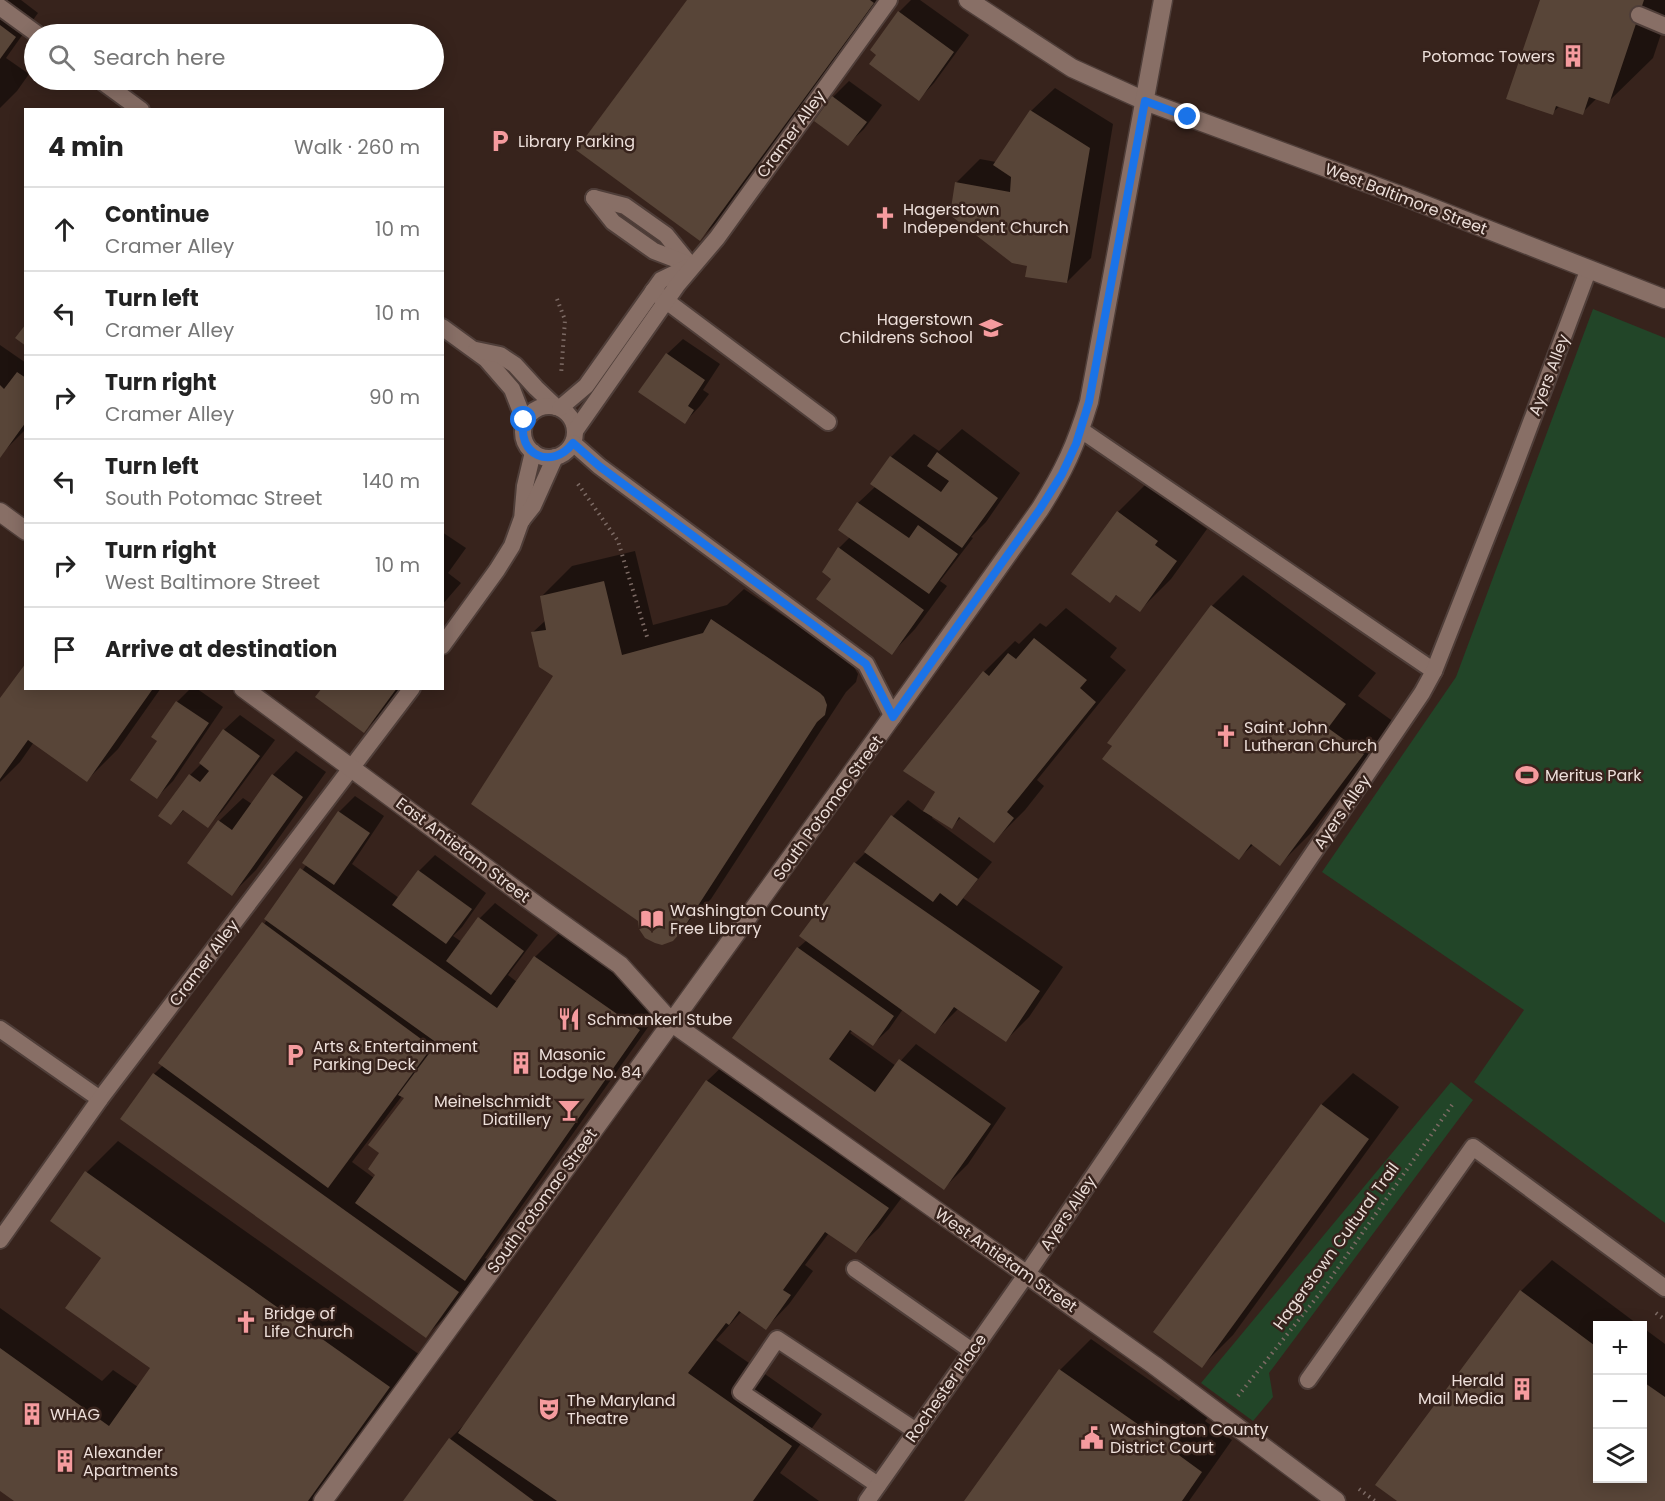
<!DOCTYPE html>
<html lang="en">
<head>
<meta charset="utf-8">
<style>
	body { margin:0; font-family:Poppins,sans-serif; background:#f2f2f2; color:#222 }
	.controls { position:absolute; right:18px; bottom:18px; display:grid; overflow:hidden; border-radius:0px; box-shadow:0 3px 15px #0003 }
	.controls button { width:54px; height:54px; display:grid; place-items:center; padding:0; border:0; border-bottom:2px solid #e0e0e0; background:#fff; color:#222; font:30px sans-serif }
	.stop { position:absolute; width:18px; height:18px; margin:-14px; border:4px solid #1a73e8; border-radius:50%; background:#fff }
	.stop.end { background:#1a73e8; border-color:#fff; box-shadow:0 2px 6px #0008 }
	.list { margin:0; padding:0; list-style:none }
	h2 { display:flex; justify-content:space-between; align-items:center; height:78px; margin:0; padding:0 24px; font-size:26px }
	h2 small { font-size:20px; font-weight:400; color:#767676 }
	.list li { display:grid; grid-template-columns:39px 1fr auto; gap:18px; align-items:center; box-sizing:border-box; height:84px; padding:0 24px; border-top:2px solid #e0e0e0 }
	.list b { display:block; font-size:22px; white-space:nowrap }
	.list p { margin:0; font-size:20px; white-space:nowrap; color:#767676 }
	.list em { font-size:20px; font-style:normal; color:#767676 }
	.icon { flex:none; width:33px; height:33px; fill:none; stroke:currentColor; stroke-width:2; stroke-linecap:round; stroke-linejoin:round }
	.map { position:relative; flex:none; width:1665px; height:1501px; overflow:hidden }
	.search { position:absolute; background:#fff; box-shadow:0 3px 15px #0003; left:24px; top:24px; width:420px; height:66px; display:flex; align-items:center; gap:15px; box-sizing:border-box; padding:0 21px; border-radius:33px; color:#767676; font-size:22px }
	.panel { position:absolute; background:#fff; box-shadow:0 3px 15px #0003; left:24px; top:108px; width:420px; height:582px; border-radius:0px }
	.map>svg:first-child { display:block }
	.green { fill:#224528 }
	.shadow { fill:#0007; fill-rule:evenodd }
	.building { fill:#584538 }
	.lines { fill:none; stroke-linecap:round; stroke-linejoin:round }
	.service-casing { stroke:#4f3e39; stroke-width:20 }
	.minor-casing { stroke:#4f3e39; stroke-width:21 }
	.secondary-casing { stroke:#4f3e39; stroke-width:21 }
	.path { stroke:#7d6b65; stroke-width:4; stroke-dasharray:1.5 4.5; stroke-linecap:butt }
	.service { stroke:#886f66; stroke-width:16 }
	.minor { stroke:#886f66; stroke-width:18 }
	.secondary { stroke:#886f66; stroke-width:18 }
	.route { stroke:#1a73e8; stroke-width:8 }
	.labels { text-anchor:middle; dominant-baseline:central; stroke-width:5; stroke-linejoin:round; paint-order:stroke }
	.poi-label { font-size:16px; fill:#ecded9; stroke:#37231c; text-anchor:start }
	.street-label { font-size:16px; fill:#ecded9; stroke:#37231c }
</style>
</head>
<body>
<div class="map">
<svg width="1665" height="1501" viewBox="0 0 1665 1501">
	<rect width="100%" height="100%" fill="#37231c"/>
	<!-- green -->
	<g class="green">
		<polygon points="1593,309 1665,338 1665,1223 1474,1082 1524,1010 1322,872 1456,677"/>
		<polygon points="1451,1082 1473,1100 1269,1373 1273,1397 1253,1421 1201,1383"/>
	</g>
	<!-- shadow -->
	<g class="shadow">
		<polygon points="0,0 21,0 38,13 6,58 29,74 17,91 0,108"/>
		<polygon points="689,0 883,0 731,208 700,239"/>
		<polygon points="911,0 920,0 969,35 934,83 919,99 872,50 899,12"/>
		<polygon points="1541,0 1665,0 1665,22 1653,58 1608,102 1597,98 1582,113 1560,106 1552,113"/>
		<polygon points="849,81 882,105 864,129 848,144 816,120 833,97"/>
		<polygon points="1055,88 1113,124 1091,258 1067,282 1029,264 956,183 980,159 996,162 1031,111"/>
		<polygon points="683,339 720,364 703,390 709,394 700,406 685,422 667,354"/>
		<polygon points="0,345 26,363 26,429 0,455"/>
		<polygon points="962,429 1020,473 986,522 971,537 973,538 940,581 947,586 915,629 892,653 833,579 839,548 850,537 858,503 876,486 891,457 914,434 939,451"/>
		<polygon points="1149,481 1188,509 1185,513 1207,529 1171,579 1140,610 1118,594 1110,601 1118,512"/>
		<polygon points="442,532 466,548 448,573 461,583 442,605"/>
		<polygon points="635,551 653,625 727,605 744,589 851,662 858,674 856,682 846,692 711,899 679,931 555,675 532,633 546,620 541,597 572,566"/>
		<polygon points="1243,575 1376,673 1358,696 1394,722 1311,833 1280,864 1254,844 1239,858 1109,743 1212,606"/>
		<polygon points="1066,608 1117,648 1110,657 1126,670 1037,780 1044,786 1025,810 994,841 961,817 952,827 933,816 932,818 992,862 963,898 1063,967 1029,1017 1006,1040 959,1008 935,1032 903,1009 889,1029 873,1044 853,1030 850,1033 896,1066 916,1044 1006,1108 968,1164 944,1188 734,1038 798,948 807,940 855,863 866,852 893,816 908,800 924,812 937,791 984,672 1015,641 1019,644 1040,623 1046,627"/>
		<polygon points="26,688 161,688 118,749 87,780 34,742 20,762 0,782 0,701"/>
		<polygon points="191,688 196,688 223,707 173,781 157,797 159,741 177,702"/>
		<polygon points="323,688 404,688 395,700 364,731"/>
		<polygon points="240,715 275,740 223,810 208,826 185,809 171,823 190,775 202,763 224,730"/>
		<polygon points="296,751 326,772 256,870 232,894 219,821 243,798 252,804 273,775"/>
		<path d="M355,796L384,816L352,864L399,898L419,871L435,855L486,893L462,927L453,936L462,942L480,918L495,903L538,935L508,975L517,982L535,957L559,933L663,1006L485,1258L489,1260L457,1305L426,1336L154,1074L163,1065L307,864L304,862L339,812ZM402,1096L406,1098L381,1152L377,1174L374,1178L352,1162Z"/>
		<polygon points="731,1058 912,1184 879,1228 855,1251 829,1233 805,1265 813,1271 789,1304 766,1328 742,1311 716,1340 822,1414 780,1473 819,1501 404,1501 450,1439 467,1422 707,1081"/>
		<polygon points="1353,1073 1399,1107 1233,1335 1202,1366 1322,1104"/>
		<polygon points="118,1141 420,1355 314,1501 17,1501 0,1489 0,1308 102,1381 113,1370 138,1387 152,1368 103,1258 87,1172"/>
		<polygon points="1552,1260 1640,1326 1598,1326 1598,1478 1642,1478 1642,1327 1665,1344 1665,1501 1399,1501 1521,1291"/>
		<polygon points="1091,1339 1179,1401 1187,1394 1212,1412 1205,1421 1232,1440 1189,1501 966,1501 1060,1370"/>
	</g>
	<!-- building -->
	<g class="building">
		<polygon points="687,0 870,0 874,3 700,241 576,150"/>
		<polygon points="1540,0 1644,0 1609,104 1589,97 1583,115 1556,106 1553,115 1506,99"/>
		<polygon points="898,11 954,52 919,101 869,64 876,55 870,50"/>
		<polygon points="0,25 16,37 0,59"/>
		<polygon points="832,96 867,122 848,146 814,121"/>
		<polygon points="1030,110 1090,148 1067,283 1025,277 1027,266 1012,263 950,215 955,182 1010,192 1011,177 993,165"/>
		<polygon points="26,324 26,346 15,338"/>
		<polygon points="666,353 705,380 688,406 694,410 685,424 638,392"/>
		<polygon points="17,372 26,378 26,422 0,458 0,385 4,389"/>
		<polygon points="937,452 998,498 962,548 870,484 890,456 941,492 949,481 927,466"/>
		<polygon points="857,502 909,538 918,525 958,554 929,594 838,530"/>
		<polygon points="1117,511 1158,541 1155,545 1177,561 1140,612 1116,595 1110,603 1071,574"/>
		<polygon points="838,547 924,610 892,655 816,599 831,579 822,572"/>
		<polygon points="604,581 622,655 703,633 711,619 820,693 824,697 827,705 825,715 817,722 681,932 673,941 662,945 655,943 645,938 639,929 638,921 471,804 553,676 539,667 531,632 546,630 540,596"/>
		<polygon points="1211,605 1346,704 1328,728 1364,754 1280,866 1251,844 1239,860 1102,759 1112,746 1107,743"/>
		<polygon points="1034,638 1087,680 1080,688 1096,702 1007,812 1014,818 994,843 959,817 952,829 923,811 935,792 903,771 983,671 989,676 1008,653 1016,659"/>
		<polygon points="26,663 26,688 150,688 152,690 87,782 28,740 0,779 0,698"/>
		<polygon points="322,688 397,688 364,733 315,697"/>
		<polygon points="176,701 209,723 157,799 130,780 157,741 151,737"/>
		<polygon points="223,729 260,756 208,828 183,810 171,825 158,816 189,774 200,782 209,771 199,763"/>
		<polygon points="272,774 303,797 232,896 187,863 218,820 232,830"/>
		<polygon points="338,811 370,833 334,885 302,863"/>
		<polygon points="891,815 978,879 957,906 940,893 933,902 864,852"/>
		<polygon points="854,862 1040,991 1006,1042 954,1007 935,1034 799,936"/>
		<polygon points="300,868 497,1008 534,956 640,1030 465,1281 355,1203 375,1175 368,1169 379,1153 368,1145 404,1098 398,1095 437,1043 264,919"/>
		<polygon points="418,870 472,909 446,944 392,905"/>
		<polygon points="478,917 524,951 491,995 446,961"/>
		<polygon points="262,922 432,1047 328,1188 158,1063"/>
		<polygon points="797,947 894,1016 873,1046 850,1030 829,1059 875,1092 899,1059 991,1124 944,1190 732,1038"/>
		<polygon points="153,1073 459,1292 426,1338 120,1119"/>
		<polygon points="706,1080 889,1208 856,1253 825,1232 783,1290 791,1295 766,1330 739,1311 729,1325 726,1323 688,1373 792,1446 753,1501 557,1501 458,1433"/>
		<polygon points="1321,1104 1369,1139 1202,1368 1153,1332"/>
		<polygon points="85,1171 390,1387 308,1501 14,1501 0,1491 0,1348 109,1426 150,1368 65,1308 101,1258 50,1221"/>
		<polygon points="1520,1290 1598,1348 1598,1479 1642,1479 1642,1381 1665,1397 1665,1501 1397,1501 1375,1485"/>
		<polygon points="1059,1369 1149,1432 1155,1424 1183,1444 1176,1453 1202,1472 1182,1501 964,1501"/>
		<polygon points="449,1438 534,1501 403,1501"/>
	</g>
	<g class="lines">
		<!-- service casing -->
		<g class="service-casing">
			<g id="service">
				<polyline points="0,7 37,34"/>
				<polyline points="1639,15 1665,26"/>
				<polyline points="100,80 141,110"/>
				<polyline points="594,198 625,206 666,235 691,266"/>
				<polyline points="594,198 613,222 654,251 688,264"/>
				<polyline points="653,291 828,422"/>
				<polyline points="442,327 486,359 512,389 524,420"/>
				<polyline points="476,350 500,355 515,365 536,388 556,407"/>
				<circle cx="549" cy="432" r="26"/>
				<polyline points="560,408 586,386 661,280 688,267"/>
				<polyline points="1081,430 1434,671"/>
				<polyline points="575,431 678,284 717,238 889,0"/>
				<polyline points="573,443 599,466 866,664 893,717"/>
				<polyline points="522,520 525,486 533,452"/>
				<polyline points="442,646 497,570 512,546 521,521 533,506 555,457"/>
				<polyline points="0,1029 100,1099"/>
				<polyline points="0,1240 100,1099 412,688"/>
				<polyline points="855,1269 972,1351"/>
				<polyline points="1308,1380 1473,1147 1665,1288"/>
				<polyline points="878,1485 741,1392 777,1339 916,1431"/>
				<polyline points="867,1501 1026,1275 1422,693 1434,671 1510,478 1588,271"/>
			</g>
		</g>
		<!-- minor casing -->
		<g class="minor-casing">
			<g id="minor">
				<polyline points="1145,101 1405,197 1665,299"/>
				<polyline points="0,512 26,531"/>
				<polyline points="243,688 539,907 620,965 672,1023 1154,1365 1336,1501"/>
			</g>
		</g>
		<!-- secondary casing -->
		<g class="secondary-casing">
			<g id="secondary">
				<polyline points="968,0 1072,68 1145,101"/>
				<path d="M323,1501C564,1172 804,842 1040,509C1064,471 1076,445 1089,402L1163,0"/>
			</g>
		</g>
		<!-- path -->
		<g class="path">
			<polyline points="557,299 565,320 561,375"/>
			<polyline points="578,484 618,541 648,640"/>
			<polyline points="1656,1313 1665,1320"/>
			<polyline points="1238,1396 1321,1292 1452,1105"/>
			<polyline points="1359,1489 1375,1501"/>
		</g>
		<!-- service -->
		<use href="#service" class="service"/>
		<!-- minor -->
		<use href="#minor" class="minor"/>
		<!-- secondary -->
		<use href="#secondary" class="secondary"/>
	</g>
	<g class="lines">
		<!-- route -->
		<path class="route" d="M524,420C516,455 552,471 573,443L599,466L866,664L893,717L1040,509L1062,474L1076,444L1089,402L1145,101L1188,117"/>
	</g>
	<!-- icons -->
	<defs>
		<g id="building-bare" transform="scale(1.8)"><path d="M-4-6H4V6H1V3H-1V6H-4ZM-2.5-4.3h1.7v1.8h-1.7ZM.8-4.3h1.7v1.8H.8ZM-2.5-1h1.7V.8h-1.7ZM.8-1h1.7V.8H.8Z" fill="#f59b9e" stroke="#37231c" stroke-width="2.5" paint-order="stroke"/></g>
		<g id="parking-bare" transform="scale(1.8)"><path d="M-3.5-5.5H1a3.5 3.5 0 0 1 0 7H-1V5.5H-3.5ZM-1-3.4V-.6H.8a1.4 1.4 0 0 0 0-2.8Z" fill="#f59b9e" stroke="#37231c" stroke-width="2.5" paint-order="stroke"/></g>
		<g id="church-bare" transform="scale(1.8)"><path d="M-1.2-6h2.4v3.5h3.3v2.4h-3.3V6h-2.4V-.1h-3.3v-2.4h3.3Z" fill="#f59b9e" stroke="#37231c" stroke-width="2.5" paint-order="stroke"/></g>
		<g id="school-bare" transform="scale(1.8)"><path d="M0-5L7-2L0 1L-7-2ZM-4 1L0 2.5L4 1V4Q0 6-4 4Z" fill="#f59b9e" stroke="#37231c" stroke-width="2.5" paint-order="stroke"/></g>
		<g id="stadium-bare" transform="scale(1.8)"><path d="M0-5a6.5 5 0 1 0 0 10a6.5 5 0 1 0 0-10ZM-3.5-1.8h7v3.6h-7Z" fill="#f59b9e" stroke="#37231c" stroke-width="2.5" paint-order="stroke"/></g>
		<g id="library-bare" transform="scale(1.8)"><path d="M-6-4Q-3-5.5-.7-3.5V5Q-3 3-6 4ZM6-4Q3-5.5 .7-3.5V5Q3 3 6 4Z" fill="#f59b9e" stroke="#37231c" stroke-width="2.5" paint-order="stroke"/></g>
		<g id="restaurant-bare" transform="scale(1.8)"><path d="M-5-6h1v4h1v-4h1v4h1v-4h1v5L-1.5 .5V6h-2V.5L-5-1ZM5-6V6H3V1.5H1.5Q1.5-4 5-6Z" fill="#f59b9e" stroke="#37231c" stroke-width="2.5" paint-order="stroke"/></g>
		<g id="bar-bare" transform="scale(1.8)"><path d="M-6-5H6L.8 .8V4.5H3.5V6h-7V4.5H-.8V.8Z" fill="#f59b9e" stroke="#37231c" stroke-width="2.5" paint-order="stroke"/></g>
		<g id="theatre-bare" transform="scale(1.8)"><path d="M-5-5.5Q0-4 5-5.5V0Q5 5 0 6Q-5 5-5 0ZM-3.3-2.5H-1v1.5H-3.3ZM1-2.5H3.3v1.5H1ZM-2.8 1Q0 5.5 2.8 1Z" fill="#f59b9e" stroke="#37231c" stroke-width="2.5" paint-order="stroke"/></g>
		<g id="civic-bare" transform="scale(1.8)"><path d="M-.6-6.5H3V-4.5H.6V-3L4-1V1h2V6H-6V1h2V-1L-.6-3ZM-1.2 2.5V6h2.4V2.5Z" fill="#f59b9e" stroke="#37231c" stroke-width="2.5" paint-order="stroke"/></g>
	</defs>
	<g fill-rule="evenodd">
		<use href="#building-bare" x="1573" y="56"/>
		<use href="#parking-bare" x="500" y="141"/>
		<use href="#church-bare" x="885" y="218"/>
		<use href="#school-bare" x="991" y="328"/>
		<use href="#church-bare" x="1226" y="736"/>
		<use href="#stadium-bare" x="1527" y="775"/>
		<use href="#library-bare" x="652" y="919"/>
		<use href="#restaurant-bare" x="569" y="1019"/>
		<use href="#parking-bare" x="295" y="1055"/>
		<use href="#building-bare" x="521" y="1063"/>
		<use href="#bar-bare" x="569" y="1110"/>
		<use href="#church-bare" x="246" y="1322"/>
		<use href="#building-bare" x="1522" y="1389"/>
		<use href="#theatre-bare" x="549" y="1409"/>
		<use href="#building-bare" x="32" y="1414"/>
		<use href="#civic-bare" x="1092" y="1438"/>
		<use href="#building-bare" x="65" y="1461"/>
	</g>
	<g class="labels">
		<!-- poi labels -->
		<g class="poi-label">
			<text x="1555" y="56" text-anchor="end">Potomac Towers</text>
			<text x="518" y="141">Library Parking</text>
			<text x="903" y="209">Hagerstown<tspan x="903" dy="18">Independent Church</tspan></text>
			<text x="973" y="319" text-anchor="end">Hagerstown<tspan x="973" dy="18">Childrens School</tspan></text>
			<text x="1244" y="727">Saint John<tspan x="1244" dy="18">Lutheran Church</tspan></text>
			<text x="1545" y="775">Meritus Park</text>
			<text x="670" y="910">Washington County<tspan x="670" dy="18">Free Library</tspan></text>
			<text x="587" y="1019">Schmankerl Stube</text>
			<text x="313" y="1046">Arts &amp; Entertainment<tspan x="313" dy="18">Parking Deck</tspan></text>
			<text x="539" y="1054">Masonic<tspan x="539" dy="18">Lodge No. 84</tspan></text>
			<text x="551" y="1101" text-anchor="end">Meinelschmidt<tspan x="551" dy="18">Diatillery</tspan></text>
			<text x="264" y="1313">Bridge of<tspan x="264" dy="18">Life Church</tspan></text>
			<text x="1504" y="1380" text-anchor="end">Herald<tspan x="1504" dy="18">Mail Media</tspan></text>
			<text x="567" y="1400">The Maryland<tspan x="567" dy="18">Theatre</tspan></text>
			<text x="50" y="1414">WHAG</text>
			<text x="1110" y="1429">Washington County<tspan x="1110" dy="18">District Court</tspan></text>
			<text x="83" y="1452">Alexander<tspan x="83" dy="18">Apartments</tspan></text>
		</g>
		<!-- street labels -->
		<g class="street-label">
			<text transform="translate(791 134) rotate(-54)">Cramer Alley</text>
			<text transform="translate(1406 199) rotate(21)">West Baltimore Street</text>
			<text transform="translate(1549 375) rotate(-69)">Ayers Alley</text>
			<text transform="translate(828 808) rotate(-54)">South Potomac Street</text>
			<text transform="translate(1342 812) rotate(-55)">Ayers Alley</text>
			<text transform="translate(463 850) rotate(37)">East Antietam Street</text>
			<text transform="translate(204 963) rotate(-53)">Cramer Alley</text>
			<text transform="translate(542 1201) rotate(-54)">South Potomac Street</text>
			<text transform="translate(1068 1213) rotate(-56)">Ayers Alley</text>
			<text transform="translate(1336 1246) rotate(-54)">Hagerstown Cultural Trail</text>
			<text transform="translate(1006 1260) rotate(35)">West Antietam Street</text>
			<text transform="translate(946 1388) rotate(-55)">Rochester Place</text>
		</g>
	</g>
</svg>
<div class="controls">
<button>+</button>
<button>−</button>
<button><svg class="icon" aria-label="layers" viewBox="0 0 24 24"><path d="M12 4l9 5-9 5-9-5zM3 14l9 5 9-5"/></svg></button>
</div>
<div class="stop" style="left:524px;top:420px"></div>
<div class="stop end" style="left:1188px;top:117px"></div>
<div class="search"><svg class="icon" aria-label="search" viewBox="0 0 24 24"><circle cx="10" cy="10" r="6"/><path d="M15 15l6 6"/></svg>Search here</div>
<section class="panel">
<h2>4 min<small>Walk · 260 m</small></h2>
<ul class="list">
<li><svg class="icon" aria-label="ahead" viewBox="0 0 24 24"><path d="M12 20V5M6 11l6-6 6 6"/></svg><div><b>Continue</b><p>Cramer Alley</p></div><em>10 m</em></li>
<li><svg class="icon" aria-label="left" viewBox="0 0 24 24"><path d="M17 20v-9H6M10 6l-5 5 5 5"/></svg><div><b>Turn left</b><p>Cramer Alley</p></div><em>10 m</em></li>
<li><svg class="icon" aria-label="right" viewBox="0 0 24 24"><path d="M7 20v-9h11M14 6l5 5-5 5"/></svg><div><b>Turn right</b><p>Cramer Alley</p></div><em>90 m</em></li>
<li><svg class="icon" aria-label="left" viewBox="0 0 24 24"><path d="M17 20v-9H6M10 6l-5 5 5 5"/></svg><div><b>Turn left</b><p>South Potomac Street</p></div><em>140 m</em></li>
<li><svg class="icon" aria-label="right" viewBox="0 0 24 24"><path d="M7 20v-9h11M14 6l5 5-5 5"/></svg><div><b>Turn right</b><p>West Baltimore Street</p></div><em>10 m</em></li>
<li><svg class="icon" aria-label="arrive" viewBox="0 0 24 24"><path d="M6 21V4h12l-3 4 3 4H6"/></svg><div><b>Arrive at destination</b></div></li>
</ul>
</section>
</div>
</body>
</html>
